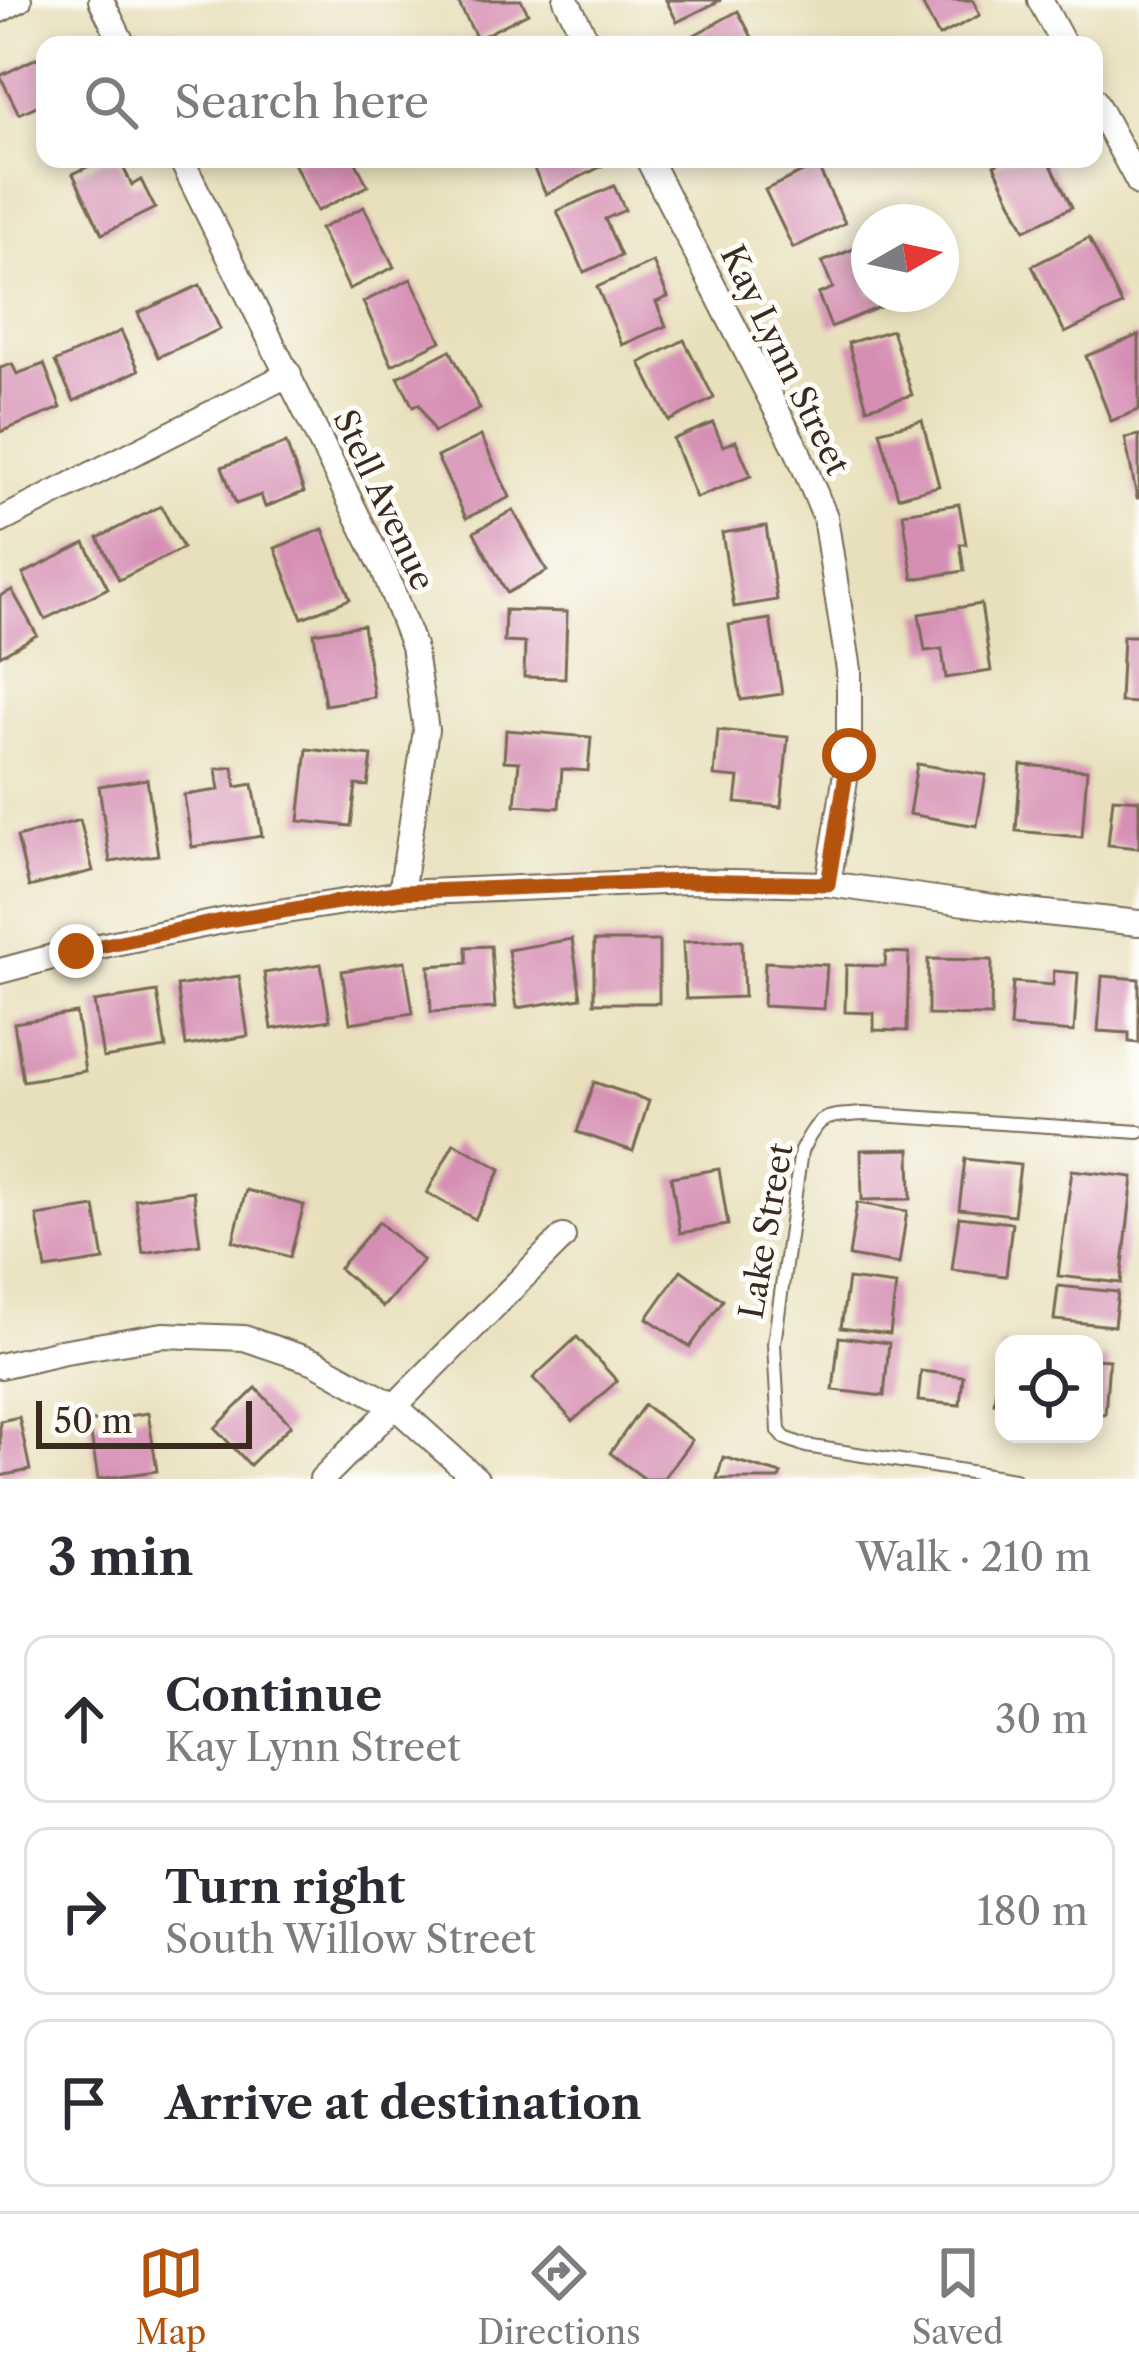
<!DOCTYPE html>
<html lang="en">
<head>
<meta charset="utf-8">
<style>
	body { margin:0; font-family:"Libre Caslon Text",serif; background:#f2f2f3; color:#2b2b33 }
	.controls { position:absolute; right:36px; bottom:36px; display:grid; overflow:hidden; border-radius:24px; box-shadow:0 6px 18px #0003 }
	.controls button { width:108px; height:108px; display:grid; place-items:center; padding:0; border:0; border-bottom:3px solid #e1e1e2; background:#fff; color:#2b2b33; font:60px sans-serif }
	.compass { position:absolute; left:851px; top:204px; width:108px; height:108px; border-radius:50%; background:#fff; box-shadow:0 6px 18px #0003; rotate:81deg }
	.scale { position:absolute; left:36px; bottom:30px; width:216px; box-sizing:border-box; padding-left:12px; border:6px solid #3b2a1e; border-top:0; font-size:33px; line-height:42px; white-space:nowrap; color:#3b2a1e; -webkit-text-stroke:9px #fdfcf7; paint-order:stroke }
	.stop { position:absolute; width:36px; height:36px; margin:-27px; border:9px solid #b45309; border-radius:50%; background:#fff }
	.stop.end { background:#b45309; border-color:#fff; box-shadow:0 3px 12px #0008 }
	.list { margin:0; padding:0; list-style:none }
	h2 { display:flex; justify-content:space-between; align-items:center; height:156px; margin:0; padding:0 48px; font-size:51px }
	h2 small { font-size:39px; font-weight:400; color:#7c7c81 }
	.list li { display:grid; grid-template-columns:78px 1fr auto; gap:36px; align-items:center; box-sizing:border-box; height:168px; margin:0 24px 24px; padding:0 24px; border:3px solid #e1e1e2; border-radius:24px }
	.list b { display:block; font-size:45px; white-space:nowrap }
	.list p { margin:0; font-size:39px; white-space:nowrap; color:#7c7c81 }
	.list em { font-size:39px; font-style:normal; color:#7c7c81 }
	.icon { flex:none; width:66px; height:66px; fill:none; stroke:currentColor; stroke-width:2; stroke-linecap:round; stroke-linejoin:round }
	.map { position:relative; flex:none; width:1139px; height:1479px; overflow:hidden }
	.search { position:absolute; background:#fff; box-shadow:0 6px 18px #0003; left:36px; right:36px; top:36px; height:132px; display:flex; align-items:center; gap:30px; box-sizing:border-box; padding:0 42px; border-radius:24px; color:#7c7c81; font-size:45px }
	.sheet { height:732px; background:#fff }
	nav { display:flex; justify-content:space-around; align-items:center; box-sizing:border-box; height:168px; border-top:3px solid #e1e1e2; background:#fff; font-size:33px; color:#7c7c81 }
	nav a { display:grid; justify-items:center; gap:6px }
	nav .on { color:#b45309 }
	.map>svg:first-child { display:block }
	.building { fill:#d68fb4 }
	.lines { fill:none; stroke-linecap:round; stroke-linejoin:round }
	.service-casing { stroke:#786a55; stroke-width:16 }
	.minor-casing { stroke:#786a55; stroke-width:28 }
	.service { stroke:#fff; stroke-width:12 }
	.minor { stroke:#fff; stroke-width:24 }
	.route { stroke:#b45309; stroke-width:15 }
	.labels { text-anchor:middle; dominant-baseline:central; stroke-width:10; stroke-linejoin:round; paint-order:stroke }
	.street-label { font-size:33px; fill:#3b2a1e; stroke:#fdfcf7 }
</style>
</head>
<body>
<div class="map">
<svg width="1139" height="1479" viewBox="0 0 1139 1479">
	<rect width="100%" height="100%" fill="#fdfcf7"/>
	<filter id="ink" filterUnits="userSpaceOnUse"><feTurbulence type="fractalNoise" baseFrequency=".00833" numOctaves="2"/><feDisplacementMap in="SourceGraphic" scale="24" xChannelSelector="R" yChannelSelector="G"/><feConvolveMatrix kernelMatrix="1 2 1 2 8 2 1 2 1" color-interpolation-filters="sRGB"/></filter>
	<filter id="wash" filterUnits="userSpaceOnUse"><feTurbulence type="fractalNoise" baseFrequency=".004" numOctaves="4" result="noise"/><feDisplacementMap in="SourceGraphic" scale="48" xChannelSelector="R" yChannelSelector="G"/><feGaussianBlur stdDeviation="2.7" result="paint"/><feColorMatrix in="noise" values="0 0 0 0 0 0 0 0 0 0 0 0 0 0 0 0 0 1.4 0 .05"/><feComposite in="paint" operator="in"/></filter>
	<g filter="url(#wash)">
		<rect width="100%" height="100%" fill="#e8e0bc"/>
		<g id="blocks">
			<!-- building -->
			<g class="building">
				<polygon points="457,0 521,0 528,13 477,39"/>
				<polygon points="666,0 721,0 677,22"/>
				<polygon points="920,0 973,0 980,15 939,36"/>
				<polygon points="738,11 756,45 688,45 685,40"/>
				<polygon points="45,54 45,102 19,114 0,76"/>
				<polygon points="104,159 119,159 132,185 141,180 155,208 102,234 73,174"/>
				<polygon points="292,159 354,159 368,186 317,211"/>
				<polygon points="529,159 599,159 602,166 546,194"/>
				<polygon points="1007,159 1048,159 1072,207 1025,230 994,165"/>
				<polygon points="817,165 845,223 793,248 765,190"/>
				<polygon points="614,186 625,210 605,219 621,256 584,272 557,211"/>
				<polygon points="364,207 394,267 349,289 320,229"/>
				<polygon points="1089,238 1122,305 1065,333 1032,266"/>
				<polygon points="863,245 869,261 869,294 882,294 887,304 831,327 818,294 833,288 822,262"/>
				<polygon points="653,262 668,297 656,302 666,326 622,345 597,287"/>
				<polygon points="411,279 441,341 392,365 363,302"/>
				<polygon points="200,285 220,329 158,357 138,313"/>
				<polygon points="892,330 912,395 867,408 848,343"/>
				<polygon points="121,331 139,370 74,401 55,362"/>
				<polygon points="1139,335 1139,410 1111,421 1086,356"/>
				<polygon points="684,340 714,398 669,421 640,363"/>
				<polygon points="450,350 480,409 434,432 419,404 413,407 398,377"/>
				<polygon points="12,364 17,374 44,364 61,408 0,432 0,368"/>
				<polygon points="922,420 939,486 898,497 880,431"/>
				<polygon points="713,423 723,446 736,441 751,476 696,498 673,439"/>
				<polygon points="1139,435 1139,498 1137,498 1125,438"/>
				<polygon points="481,436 510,497 466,518 437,457"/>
				<polygon points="286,443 304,492 265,507 261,495 236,504 222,467"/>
				<polygon points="959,504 966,544 960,544 964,571 913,579 903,513"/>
				<polygon points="161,506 183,548 119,580 98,538"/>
				<polygon points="513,510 547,571 507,593 474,532"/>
				<polygon points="766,526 777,600 734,607 722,533"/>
				<polygon points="323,529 350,599 302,618 275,548"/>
				<polygon points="85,543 108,588 45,619 23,574"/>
				<polygon points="12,590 37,635 0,656 0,596"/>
				<polygon points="981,604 991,671 946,678 942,649 925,651 919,614"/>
				<polygon points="505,610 567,612 565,678 524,677 525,643 504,642"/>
				<polygon points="770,619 782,694 741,700 729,625"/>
				<polygon points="363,625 374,697 325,705 314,633"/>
				<polygon points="1123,636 1139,636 1139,703 1120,702"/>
				<polygon points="506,730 591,737 588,771 562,769 559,808 515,805 519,762 504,761"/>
				<polygon points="718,730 788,737 781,807 736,803 739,778 714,776"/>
				<polygon points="307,749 372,756 368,786 356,785 351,826 299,821"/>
				<polygon points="917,764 986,775 977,826 909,814"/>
				<polygon points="1021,765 1087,770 1082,837 1016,831"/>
				<polygon points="233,767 236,787 253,784 262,836 192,847 184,795 219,790 216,769"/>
				<polygon points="147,779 158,855 110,862 99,786"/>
				<polygon points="1113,798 1139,800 1139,848 1108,845"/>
				<polygon points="80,820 93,871 29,887 17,837"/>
				<polygon points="572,939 581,998 517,1008 508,950"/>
				<polygon points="742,940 744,997 686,999 683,942"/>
				<rect x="594" y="941" width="65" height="62"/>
				<polygon points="491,946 495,1008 431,1012 429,966 467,963 466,947"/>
				<polygon points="886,952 909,953 907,1031 874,1030 874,1013 845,1012 846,965 885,966"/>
				<polygon points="928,959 992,960 991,1016 928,1015"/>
				<polygon points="405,961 413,1013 350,1023 342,971"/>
				<polygon points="765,962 827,965 824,1009 763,1006"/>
				<polygon points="321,964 330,1020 272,1029 264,973"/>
				<polygon points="1054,971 1078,973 1074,1032 1010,1027 1013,982 1053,985"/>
				<polygon points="239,976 248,1036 186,1046 177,986"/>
				<polygon points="1102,976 1139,979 1139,1043 1129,1042 1129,1033 1098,1031"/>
				<polygon points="157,992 166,1048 103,1058 94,1002"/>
				<polygon points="76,1013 85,1071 23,1081 14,1023"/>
				<polygon points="594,1082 649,1101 633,1151 577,1132"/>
				<polygon points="454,1143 501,1169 475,1219 427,1193"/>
				<polygon points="910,1149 911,1199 862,1200 861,1150"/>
				<polygon points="965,1159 1020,1165 1014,1215 959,1209"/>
				<polygon points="719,1169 728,1225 680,1233 671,1177"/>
				<polygon points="1072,1170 1133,1177 1121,1283 1058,1276"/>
				<polygon points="246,1190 304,1205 290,1257 233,1241"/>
				<polygon points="193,1191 200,1244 143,1253 135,1199"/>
				<polygon points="857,1203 907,1211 899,1264 849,1256"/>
				<polygon points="95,1207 104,1260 46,1269 37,1216"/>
				<polygon points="959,1217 1012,1223 1006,1276 952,1270"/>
				<polygon points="379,1222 423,1261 383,1307 339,1268"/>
				<polygon points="681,1270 723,1300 690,1347 647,1318"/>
				<polygon points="848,1279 896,1285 890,1334 841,1328"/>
				<polygon points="1058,1286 1118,1292 1114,1326 1054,1320"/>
				<polygon points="577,1337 617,1381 573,1421 533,1378"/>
				<polygon points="839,1337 889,1343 884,1396 833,1390"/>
				<polygon points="1001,1342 1004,1342 1004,1404 994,1403"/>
				<polygon points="1094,1359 1109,1360 1105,1414 1094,1413"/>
				<polygon points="921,1371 963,1376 960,1405 918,1401"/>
				<polygon points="256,1388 291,1425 250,1465 215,1428"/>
				<polygon points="644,1405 692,1440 663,1479 645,1479 610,1453"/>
				<polygon points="148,1413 157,1471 98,1479 89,1422"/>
				<polygon points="19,1417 30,1470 0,1476 0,1421"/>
				<polygon points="723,1457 781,1474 779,1479 717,1479"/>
			</g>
		</g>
	</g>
	<g filter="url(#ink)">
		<use href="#blocks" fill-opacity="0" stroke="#786a55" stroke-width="3"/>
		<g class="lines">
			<!-- service casing -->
			<g class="service-casing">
				<path id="service" d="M1014,1479L806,1446L785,1438L779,1431L774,1344L801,1151C821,1113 823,1117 864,1114L1139,1132"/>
			</g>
			<!-- minor casing -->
			<g class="minor-casing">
				<g id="minor">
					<polyline points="101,0 123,45"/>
					<polyline points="566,0 589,45"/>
					<polyline points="1040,0 1064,45"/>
					<polyline points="0,10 19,0"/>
					<polyline points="1094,100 1139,183"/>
					<polyline points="181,159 384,570 413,646 426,730 401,893"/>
					<polyline points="648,159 798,452 825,517 849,670 849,755 828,884"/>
					<polyline points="0,521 289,374"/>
					<polyline points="0,971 75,951 227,920 401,893 686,881 828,884 1008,909 1139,923"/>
					<polyline points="0,1366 60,1352 163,1335 244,1338 315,1362 396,1407 476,1479"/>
					<polyline points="322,1479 563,1237"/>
				</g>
			</g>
			<!-- service -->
			<use href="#service" class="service"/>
			<!-- minor -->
			<use href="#minor" class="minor"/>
		</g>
	</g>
	<g class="lines" filter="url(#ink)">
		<!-- route -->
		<polyline class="route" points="76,951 226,920 401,892 686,881 828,884 849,755"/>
	</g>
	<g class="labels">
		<!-- street labels -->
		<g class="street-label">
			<text transform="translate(785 360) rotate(64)">Kay Lynn Street</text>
			<text transform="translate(384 500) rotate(65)">Stell Avenue</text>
			<text transform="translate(766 1231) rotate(-80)">Lake Street</text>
		</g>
	</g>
</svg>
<div class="controls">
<button><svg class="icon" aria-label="locate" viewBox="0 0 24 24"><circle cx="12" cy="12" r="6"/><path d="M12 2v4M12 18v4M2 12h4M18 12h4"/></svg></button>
</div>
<svg class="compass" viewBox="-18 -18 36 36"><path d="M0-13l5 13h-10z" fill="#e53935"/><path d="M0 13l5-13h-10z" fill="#7c7c81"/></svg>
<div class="scale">50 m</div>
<div class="stop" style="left:849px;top:755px"></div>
<div class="stop end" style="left:76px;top:951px"></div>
<div class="search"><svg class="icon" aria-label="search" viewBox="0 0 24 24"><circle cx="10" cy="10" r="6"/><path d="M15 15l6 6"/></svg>Search here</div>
</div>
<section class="sheet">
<h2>3 min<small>Walk · 210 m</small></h2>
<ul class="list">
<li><svg class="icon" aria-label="ahead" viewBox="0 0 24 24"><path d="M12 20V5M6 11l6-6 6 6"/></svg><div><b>Continue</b><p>Kay Lynn Street</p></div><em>30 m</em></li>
<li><svg class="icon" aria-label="right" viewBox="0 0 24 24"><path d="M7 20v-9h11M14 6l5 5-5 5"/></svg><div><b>Turn right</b><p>South Willow Street</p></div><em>180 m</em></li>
<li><svg class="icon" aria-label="arrive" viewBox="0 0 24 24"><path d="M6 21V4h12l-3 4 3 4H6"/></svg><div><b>Arrive at destination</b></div></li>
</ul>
</section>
<nav>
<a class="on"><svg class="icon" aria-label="map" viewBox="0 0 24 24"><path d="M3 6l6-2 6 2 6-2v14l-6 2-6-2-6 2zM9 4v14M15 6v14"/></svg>Map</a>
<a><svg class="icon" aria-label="directions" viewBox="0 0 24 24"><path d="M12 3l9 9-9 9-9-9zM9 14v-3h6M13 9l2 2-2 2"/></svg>Directions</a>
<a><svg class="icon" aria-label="saved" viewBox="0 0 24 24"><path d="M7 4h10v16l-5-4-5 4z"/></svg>Saved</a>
</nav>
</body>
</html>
